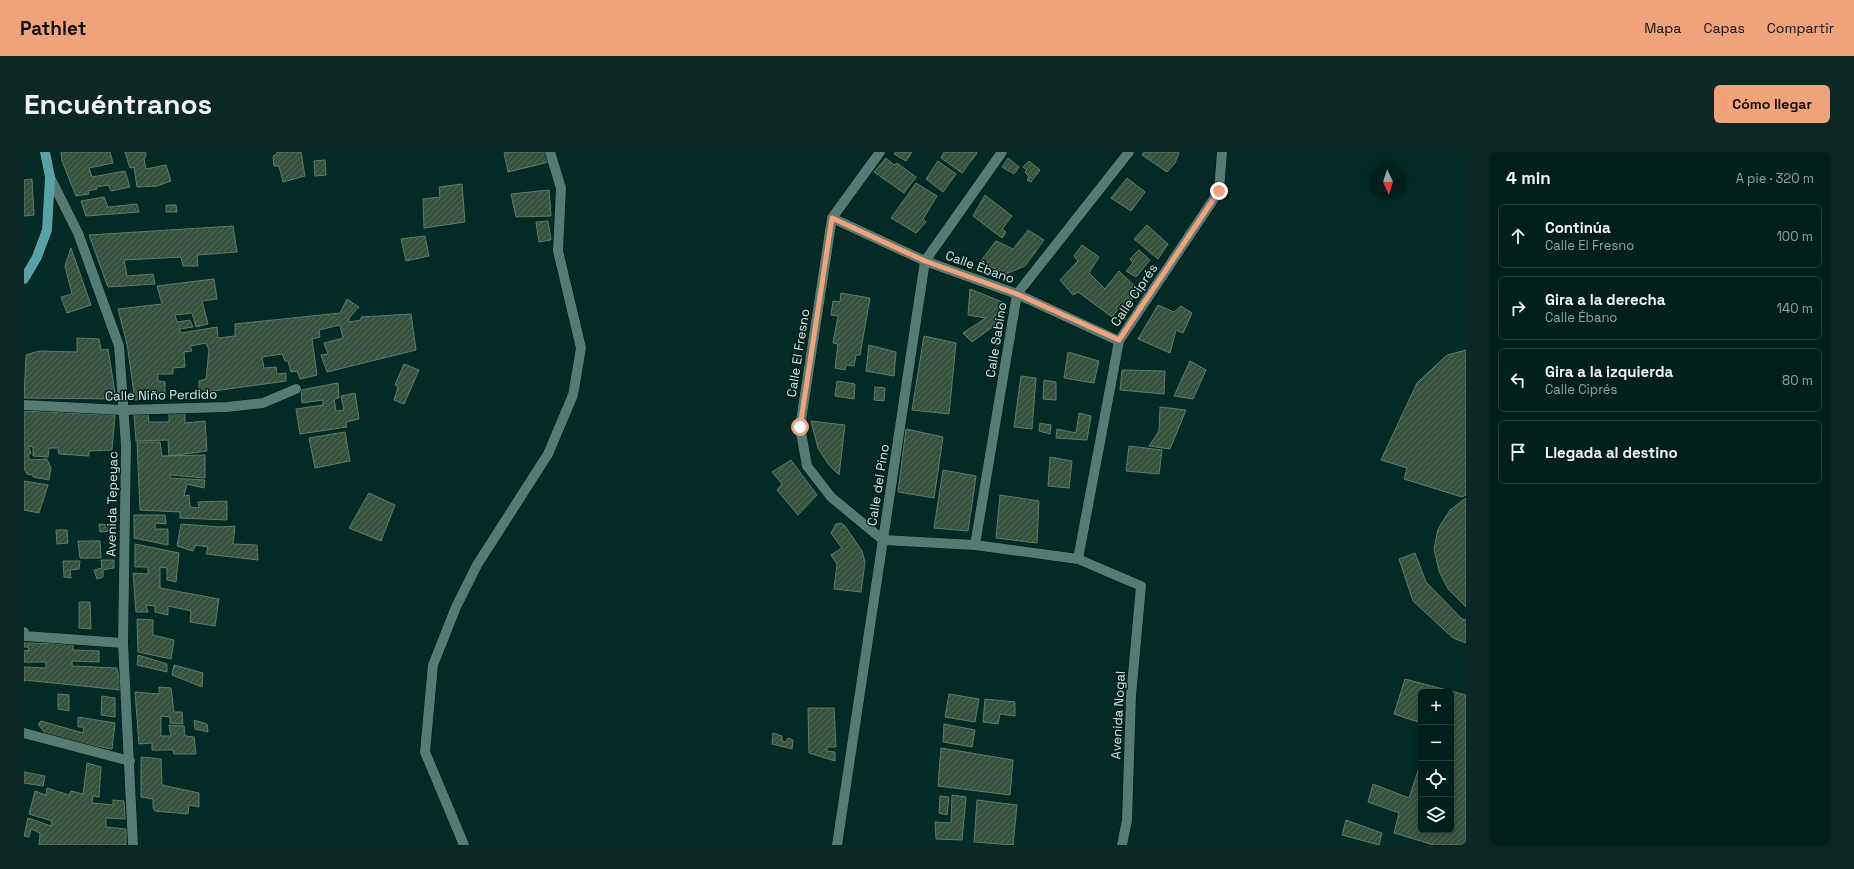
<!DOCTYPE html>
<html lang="es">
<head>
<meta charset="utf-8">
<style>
	body { margin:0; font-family:"Space Grotesk",sans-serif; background:#0c2824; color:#f1f3f6 }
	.controls { position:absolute; right:12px; bottom:12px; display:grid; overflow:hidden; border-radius:6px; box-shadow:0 2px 10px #0003 }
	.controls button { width:36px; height:36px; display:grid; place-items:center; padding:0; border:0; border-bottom:1px solid #233e3a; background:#02201b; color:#f1f3f6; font:20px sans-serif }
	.compass { position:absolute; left:1346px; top:12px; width:36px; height:36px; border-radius:50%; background:#02201b; box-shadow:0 2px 10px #0003; rotate:176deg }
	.stop { position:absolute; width:12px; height:12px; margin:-9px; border:3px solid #f0a27a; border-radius:50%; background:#fff }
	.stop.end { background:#f0a27a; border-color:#fff; box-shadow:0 1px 4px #0008 }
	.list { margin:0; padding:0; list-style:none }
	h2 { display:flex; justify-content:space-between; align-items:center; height:52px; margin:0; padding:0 16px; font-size:17px }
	h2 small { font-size:13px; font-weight:400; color:#96a3a3 }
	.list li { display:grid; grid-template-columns:26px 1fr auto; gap:12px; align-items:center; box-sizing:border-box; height:64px; margin:0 8px 8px; padding:0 8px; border:1px solid #233e3a; border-radius:6px }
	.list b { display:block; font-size:15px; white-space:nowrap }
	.list p { margin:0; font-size:13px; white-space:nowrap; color:#96a3a3 }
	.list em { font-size:13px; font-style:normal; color:#96a3a3 }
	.icon { flex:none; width:22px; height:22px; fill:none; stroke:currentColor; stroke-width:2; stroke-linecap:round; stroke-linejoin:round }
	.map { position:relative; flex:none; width:1442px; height:693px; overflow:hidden; border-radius:6px }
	header { display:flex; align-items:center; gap:24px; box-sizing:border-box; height:56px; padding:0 20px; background:#f0a27a; color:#111 }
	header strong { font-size:19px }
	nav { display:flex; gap:22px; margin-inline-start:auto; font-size:14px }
	.intro { display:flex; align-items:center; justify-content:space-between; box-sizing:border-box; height:96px; padding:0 24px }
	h1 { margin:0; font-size:28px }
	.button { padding:10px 18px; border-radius:6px; background:#f0a27a; color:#111; font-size:14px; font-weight:700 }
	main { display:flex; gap:24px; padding:0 24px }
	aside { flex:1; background:#02201b; border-radius:6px; box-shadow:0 2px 10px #0003 }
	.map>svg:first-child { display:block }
	.building { fill:url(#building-hatch); stroke:#617d69 }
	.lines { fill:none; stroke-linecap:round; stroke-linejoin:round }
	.street-casing { stroke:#00110d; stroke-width:11 }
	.primary-casing { stroke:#00110d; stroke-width:11 }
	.street { stroke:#567b73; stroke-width:10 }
	.primary { stroke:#58a2a6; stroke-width:10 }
	.route { stroke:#f0a27a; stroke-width:5 }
	.labels { text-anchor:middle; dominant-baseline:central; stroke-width:3; stroke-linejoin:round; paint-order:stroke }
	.street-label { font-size:13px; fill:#d8ece7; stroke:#031f1a }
</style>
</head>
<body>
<header>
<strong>Pathlet</strong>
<nav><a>Mapa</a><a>Capas</a><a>Compartir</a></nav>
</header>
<div class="intro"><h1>Encuéntranos</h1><a class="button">Cómo llegar</a></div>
<main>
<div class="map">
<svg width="1442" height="693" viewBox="0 0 1442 693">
	<defs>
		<pattern id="building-hatch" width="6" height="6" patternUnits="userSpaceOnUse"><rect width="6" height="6" fill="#37513f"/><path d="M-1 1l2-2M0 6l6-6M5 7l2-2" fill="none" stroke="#536a5b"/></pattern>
	</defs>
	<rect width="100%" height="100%" fill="#032a24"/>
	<!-- building -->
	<g class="building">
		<polygon points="37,0 86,0 89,11 65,16 68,25 101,19 106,35 87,39 84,33 72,35 73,37 64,39 65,42 52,44 38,9"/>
		<polygon points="101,0 121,0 122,4 120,7 122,17 142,13 147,29 133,34 113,35 110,15 106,16"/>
		<polygon points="253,0 277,0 281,24 259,30 255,14 250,14 249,4 253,2"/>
		<polygon points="484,0 522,0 525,10 484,20 480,1"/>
		<polygon points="871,0 888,0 882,9 870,2"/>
		<polygon points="920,0 952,0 953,1 938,21 917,6"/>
		<polygon points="1120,0 1153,0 1155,1 1151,11 1143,20 1118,3"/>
		<polygon points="862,6 870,13 873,11 892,25 880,41 850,20"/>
		<polygon points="984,6 995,15 990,22 978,15"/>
		<polygon points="301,8 302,23 291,24 290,9"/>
		<polygon points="914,9 932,22 919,40 902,27"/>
		<polygon points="1005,9 1016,18 1007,30 1003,28 1005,25 1001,20 1003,18 999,15"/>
		<polygon points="1103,26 1121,40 1107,59 1087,46"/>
		<polygon points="8,27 10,63 0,64 0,28"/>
		<polygon points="892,31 913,44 899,67 902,70 892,81 867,66"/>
		<polygon points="438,32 441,70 400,76 399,47 416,45 415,35"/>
		<polygon points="525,38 527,64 492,65 487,42"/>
		<polygon points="961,43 988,64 978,77 982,80 978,86 949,64"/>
		<polygon points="80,45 84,55 113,52 115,60 62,64 57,49"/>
		<polygon points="142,53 152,53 153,60 142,60"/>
		<polygon points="524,69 527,88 515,90 512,70"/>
		<polygon points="1123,73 1144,92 1134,107 1110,87"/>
		<polygon points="209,74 213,100 173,103 174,114 159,114 157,105 100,108 103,124 129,122 131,132 84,135 65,83"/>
		<polygon points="1004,78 1020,88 1001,114 982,122 956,110 972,89 989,97"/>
		<polygon points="401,84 405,104 382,109 377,87"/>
		<polygon points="1058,93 1075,105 1065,121 1081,137 1095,119 1115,138 1102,156 1097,153 1088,165 1054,140 1049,143 1036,128 1054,109 1050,104"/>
		<polygon points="47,96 67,153 43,161 37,145 48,142 41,114"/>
		<polygon points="1115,98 1126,108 1112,125 1102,119 1109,111 1106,107"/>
		<polygon points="190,127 193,147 178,149 184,172 172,175 168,161 151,163 153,170 166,168 169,175 155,177 157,181 193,175 194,186 211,184 211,172 316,161 323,147 335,155 325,166 325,170 337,168 337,165 387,162 392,198 303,220 297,203 304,202 300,191 319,186 316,173 295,178 296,185 288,187 293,223 276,227 273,219 267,220 264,209 261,209 258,202 238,205 240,216 252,215 253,222 262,221 262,229 175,241 175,229 182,227 185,198 182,191 166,194 168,199 160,200 161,215 149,216 149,222 134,222 134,229 141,230 141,246 111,248 103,192 94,157 138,152 133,134"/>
		<polygon points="946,137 981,151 978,168 948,190 939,181 962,166 944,163"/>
		<polygon points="817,141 846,146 836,203 832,203 830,214 822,213 821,218 811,216 814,192 809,191 814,164 807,163 809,149 816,150"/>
		<polygon points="1134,153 1150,160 1157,154 1168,161 1159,181 1152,178 1146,201 1114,187"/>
		<polygon points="900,184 932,191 925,262 888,258"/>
		<polygon points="53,186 75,187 77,198 84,197 92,247 0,246 2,203 15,199 53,200"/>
		<polygon points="845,193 872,200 870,224 842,219"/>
		<polygon points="1442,198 1442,343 1438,345 1380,327 1383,316 1357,308 1393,231 1423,203"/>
		<polygon points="1044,200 1075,209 1070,231 1040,226"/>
		<polygon points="1166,209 1182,218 1169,247 1150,244"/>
		<polygon points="380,212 395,218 380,252 370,248 374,235 371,233"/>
		<polygon points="1098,218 1141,219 1140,242 1096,238"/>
		<polygon points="997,224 1012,226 1008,277 990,275"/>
		<polygon points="1020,228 1032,230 1032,248 1019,247"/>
		<polygon points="813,229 831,232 830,247 811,244"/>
		<polygon points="314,231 315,246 310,247 312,259 320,258 317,244 331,241 335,267 322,270 323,275 276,282 272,257 299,253 299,248 278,251 277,238"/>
		<polygon points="851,235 861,236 860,249 850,248"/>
		<polygon points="1136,255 1162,258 1146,297 1125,294 1135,279"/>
		<polygon points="145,258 161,261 161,271 181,269 183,299 145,304 144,288 112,289 110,262 124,262 125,270 145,270"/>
		<polygon points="0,259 91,263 88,298 65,299 65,304 35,302 34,296 25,296 24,305 9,304 9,295 4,294 7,301 4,304 7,308 23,307 27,316 25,328 9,325 9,323 3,322 0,317"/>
		<polygon points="1055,261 1067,264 1063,288 1032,286 1033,277 1052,281"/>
		<polygon points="787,269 821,273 815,323 805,313 794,296"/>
		<polygon points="1016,271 1027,273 1026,282 1015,279"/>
		<polygon points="882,277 919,285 910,346 874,340"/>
		<polygon points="321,280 326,309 291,316 285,286"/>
		<polygon points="113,290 136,290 138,304 181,303 181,326 146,323 146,326 181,328 180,336 163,332 160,344 165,343 166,355 175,356 174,350 203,349 203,368 156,366 156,360 116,358"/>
		<polygon points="1105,294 1138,298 1135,322 1102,319"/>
		<polygon points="1026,305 1048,309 1045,336 1024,334"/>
		<polygon points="767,308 793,343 774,363 753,338 758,332 748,320"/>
		<polygon points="919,318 952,324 944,379 910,376"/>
		<polygon points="0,329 24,333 15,361 0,358"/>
		<polygon points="345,341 371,353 357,389 325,376"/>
		<polygon points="976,343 1015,349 1013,391 972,386"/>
		<polygon points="1442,346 1442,455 1424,437 1415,419 1410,397 1414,377 1426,358"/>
		<polygon points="110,363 141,363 142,372 131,371 131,377 144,377 144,393 110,386"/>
		<polygon points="817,371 821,374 838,399 841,410 837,440 810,437 813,412 807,403 818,396 807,381 812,372"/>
		<polygon points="75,372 86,373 87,379 76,380"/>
		<polygon points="157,372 196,375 211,374 209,392 233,393 234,408 182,402 184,395 172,393 169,399 153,394"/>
		<polygon points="32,378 43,378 44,391 33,392"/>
		<polygon points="54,389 76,389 77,406 56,406"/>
		<polygon points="111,392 155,401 152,430 143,428 143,416 136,415 136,436 195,447 191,474 166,470 167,459 144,454 144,463 131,460 131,454 122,453 124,460 112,460 109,421 124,422 124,415 111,415"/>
		<polygon points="1391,401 1402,430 1438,467 1442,468 1442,491 1429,486 1389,449 1375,407"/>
		<polygon points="77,408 90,408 90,416 79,418 79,425 73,427 70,418 78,416"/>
		<polygon points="39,409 56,409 55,417 46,418 47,426 40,425"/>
		<polygon points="55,450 66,450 67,477 55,476"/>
		<polygon points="113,467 129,468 129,483 150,488 147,507 114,500"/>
		<polygon points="0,491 49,492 49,498 75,499 75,510 48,509 48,514 93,516 97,538 0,528 0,530 0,515 22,516 22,510 0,510 0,499 5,498 4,495 0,495"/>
		<polygon points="114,503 143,512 143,520 113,513"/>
		<polygon points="150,513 179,521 178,535 148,523"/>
		<polygon points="1381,527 1442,543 1442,693 1410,693 1370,681 1375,661 1344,650 1349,632 1385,646 1397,610 1397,678 1427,678 1427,540 1397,540 1397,571 1370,562"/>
		<polygon points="135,535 147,536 150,560 158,560 159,572 146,571 146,565 137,564 137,584 147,584 145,573 160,574 161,584 170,585 172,602 150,602 149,598 128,598 128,591 115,592 111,540 135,542"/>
		<polygon points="34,542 45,543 45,559 34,557"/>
		<polygon points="925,542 955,547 951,570 921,565"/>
		<polygon points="78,544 91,546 91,565 77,563"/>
		<polygon points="961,547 991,550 991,564 976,562 974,572 959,570"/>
		<polygon points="784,556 810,556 812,595 803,595 803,599 811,600 811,609 785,601"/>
		<polygon points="54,565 91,571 88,597 24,585 14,572 17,569 59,581 60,575 54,575"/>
		<polygon points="170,568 183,572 184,580 171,577"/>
		<polygon points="920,572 951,578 948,595 919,590"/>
		<polygon points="749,581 758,584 758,589 762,590 764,586 769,588 768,597 748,592"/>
		<polygon points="917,596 989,608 986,643 914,634"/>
		<polygon points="117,605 137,607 138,633 175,641 175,655 165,653 164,662 131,659 129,656 129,647 117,645"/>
		<polygon points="63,611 77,615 75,645 69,644 68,651 89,653 89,648 100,649 101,667 82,666 82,675 102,677 102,693 42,693 36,692 36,693 15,693 16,681 7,677 5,685 0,684 4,666 27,674 28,669 5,662 11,639 22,643 23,636 45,643 47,639 59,642"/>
		<polygon points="0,620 21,624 19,634 0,631"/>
		<polygon points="928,643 942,645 938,688 912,687 911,670 927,671"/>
		<polygon points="916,644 925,645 923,663 915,661"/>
		<polygon points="953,648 993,653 989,693 950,690"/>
		<polygon points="1322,668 1358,681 1355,693 1318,683"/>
	</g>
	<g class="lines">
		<!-- street casing -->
		<g class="street-casing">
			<g id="street">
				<polyline points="856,0 808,66 776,275 783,314 807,345 859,388 951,393 1054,407 1117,434 1107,544 1103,668 1098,693"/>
				<polyline points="26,25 54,81 95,194 102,294 99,491 109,693"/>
				<polyline points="808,66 901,109 993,142 1095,189"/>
				<polyline points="0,253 99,258 203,255 239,251 272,237"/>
				<polyline points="951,393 993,142 1105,0"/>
				<polyline points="1054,407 1095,189 1195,39 1198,0"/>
				<polyline points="0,480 1,484 99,491"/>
				<polyline points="0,581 106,609"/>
				<polyline points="440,693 401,600 409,513 432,455 453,413 524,302 549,243 557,196 534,99 537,36 526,0"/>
				<polyline points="813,693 901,109 978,0"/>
			</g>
		</g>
		<!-- primary casing -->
		<g class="primary-casing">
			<polyline id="primary" points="0,127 13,105 23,78 26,25 21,0"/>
		</g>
		<!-- street -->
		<use href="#street" class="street"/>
		<!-- primary -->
		<use href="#primary" class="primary"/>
	</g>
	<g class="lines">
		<!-- route -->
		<polyline class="route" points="776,275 808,66 901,109 993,142 1095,188 1195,39"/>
	</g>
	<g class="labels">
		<!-- street labels -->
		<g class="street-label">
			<text transform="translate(956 115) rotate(20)">Calle Ébano</text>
			<text transform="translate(1110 143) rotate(-56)">Calle Ciprés</text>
			<text transform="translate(972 188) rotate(-81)">Calle Sabino</text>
			<text transform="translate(774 201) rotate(-81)">Calle El Fresno</text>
			<text transform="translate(137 243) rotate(-1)">Calle Niño Perdido</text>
			<text transform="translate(854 333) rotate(-81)">Calle del Pino</text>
			<text transform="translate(88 352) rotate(-89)">Avenida Tepeyac</text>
			<text transform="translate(1094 563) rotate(-87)">Avenida Nogal</text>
		</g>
	</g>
</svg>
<div class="controls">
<button>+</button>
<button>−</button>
<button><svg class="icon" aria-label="locate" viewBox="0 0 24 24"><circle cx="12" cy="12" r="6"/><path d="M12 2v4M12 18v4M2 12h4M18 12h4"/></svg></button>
<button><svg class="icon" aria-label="layers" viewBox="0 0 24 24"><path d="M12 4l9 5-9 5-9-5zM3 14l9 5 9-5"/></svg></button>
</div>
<svg class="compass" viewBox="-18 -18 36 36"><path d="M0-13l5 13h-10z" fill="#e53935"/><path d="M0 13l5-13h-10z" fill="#96a3a3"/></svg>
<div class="stop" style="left:776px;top:275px"></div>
<div class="stop end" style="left:1195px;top:39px"></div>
</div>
<aside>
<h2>4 min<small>A pie · 320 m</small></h2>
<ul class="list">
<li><svg class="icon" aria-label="ahead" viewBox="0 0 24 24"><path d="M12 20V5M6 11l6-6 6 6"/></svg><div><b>Continúa</b><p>Calle El Fresno</p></div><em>100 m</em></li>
<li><svg class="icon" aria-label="right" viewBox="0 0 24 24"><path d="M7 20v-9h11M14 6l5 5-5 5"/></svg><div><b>Gira a la derecha</b><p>Calle Ébano</p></div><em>140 m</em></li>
<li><svg class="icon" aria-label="left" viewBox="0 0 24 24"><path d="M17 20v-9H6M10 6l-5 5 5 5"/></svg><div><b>Gira a la izquierda</b><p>Calle Ciprés</p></div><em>80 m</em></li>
<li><svg class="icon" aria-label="arrive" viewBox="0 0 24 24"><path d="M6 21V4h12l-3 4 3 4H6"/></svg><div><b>Llegada al destino</b></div></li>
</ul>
</aside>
</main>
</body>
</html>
